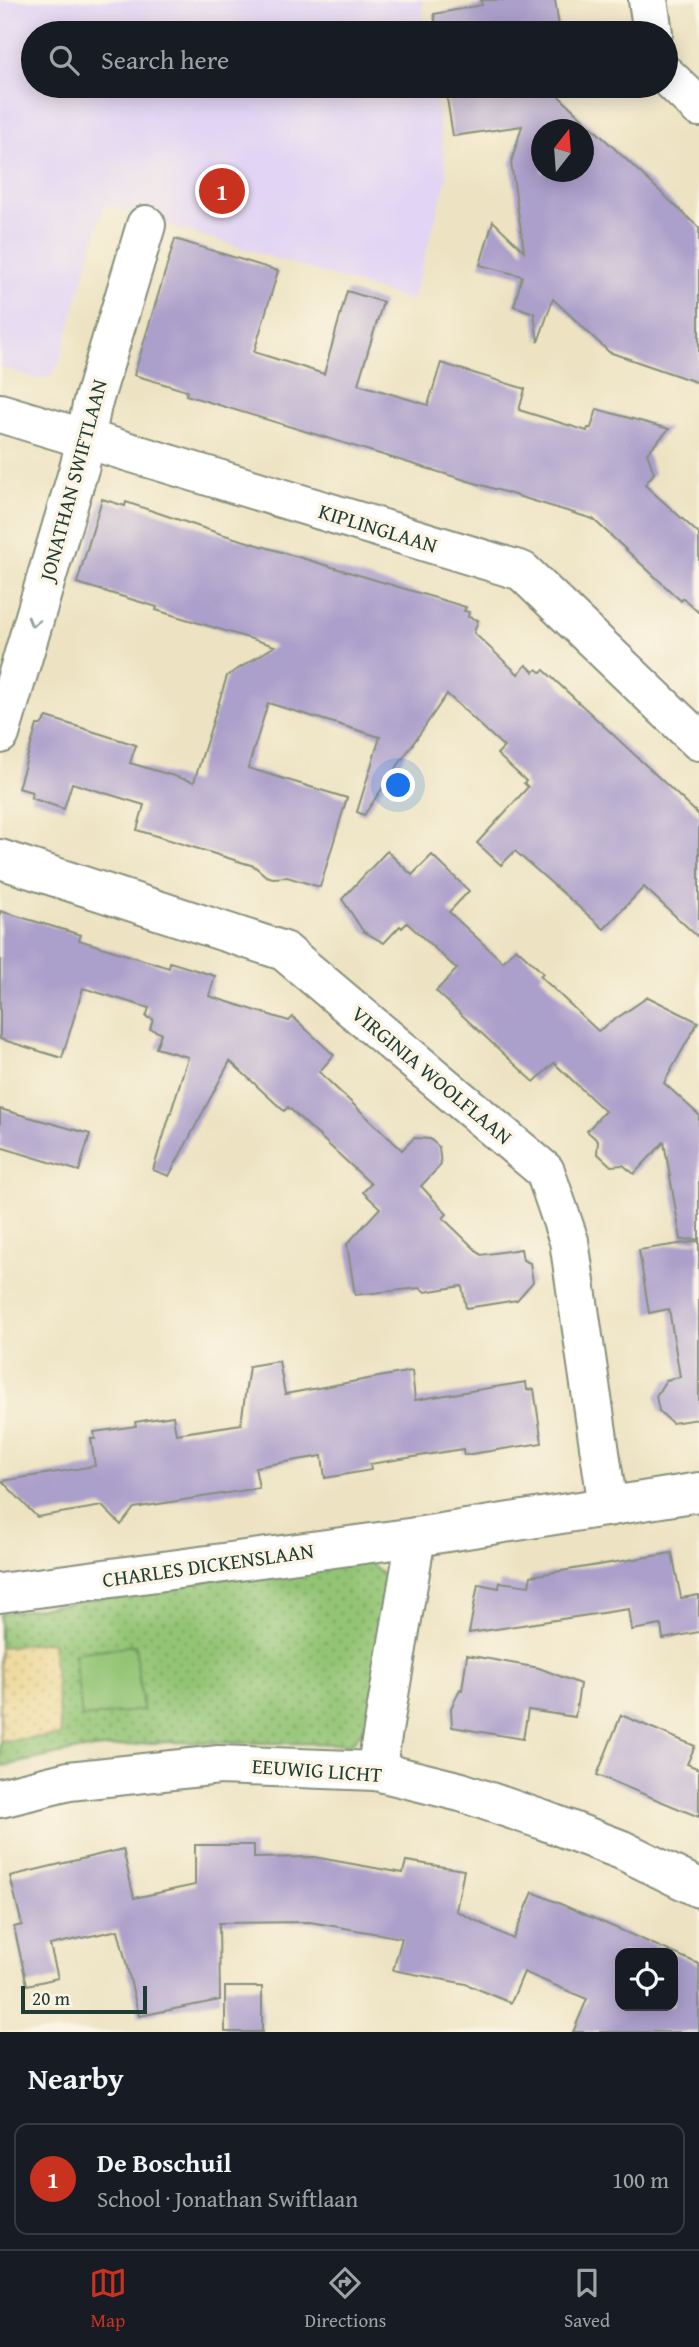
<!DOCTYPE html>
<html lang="en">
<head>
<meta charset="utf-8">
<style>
	body { margin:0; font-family:"Gentium Book Plus",serif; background:#242831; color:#f1f3f6 }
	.controls { position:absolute; right:21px; bottom:21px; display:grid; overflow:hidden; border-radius:14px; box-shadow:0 4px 18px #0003 }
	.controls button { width:63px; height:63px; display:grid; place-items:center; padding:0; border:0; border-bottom:2px solid #363941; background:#171b24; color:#f1f3f6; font:35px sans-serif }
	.compass { position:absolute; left:531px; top:119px; width:63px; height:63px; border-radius:50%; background:#171b24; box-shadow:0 4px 18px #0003; rotate:17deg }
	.scale { position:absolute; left:21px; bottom:18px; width:126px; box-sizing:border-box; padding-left:7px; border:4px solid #1f3d34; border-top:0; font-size:19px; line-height:24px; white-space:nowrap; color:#1f3d34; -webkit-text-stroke:5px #fcf5e5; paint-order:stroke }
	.you { position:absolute; left:399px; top:786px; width:24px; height:24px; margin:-18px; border:5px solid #fff; border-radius:50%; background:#1a73e8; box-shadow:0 0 0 10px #1a73e833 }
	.badge { display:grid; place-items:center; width:46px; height:46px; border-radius:50%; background:#c8321e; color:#fff; font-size:23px; font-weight:700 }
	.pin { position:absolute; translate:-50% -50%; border:4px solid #fff; box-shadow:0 2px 7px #0006 }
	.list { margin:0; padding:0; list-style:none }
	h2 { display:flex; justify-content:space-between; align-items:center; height:91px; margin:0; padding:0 28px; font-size:30px }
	h2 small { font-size:23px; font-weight:400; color:#9ea1a6 }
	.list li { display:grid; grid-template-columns:46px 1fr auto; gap:21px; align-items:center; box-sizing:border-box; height:112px; margin:0 14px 14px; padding:0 14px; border:2px solid #363941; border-radius:14px }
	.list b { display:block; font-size:26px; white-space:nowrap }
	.list p { margin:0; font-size:23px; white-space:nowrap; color:#9ea1a6 }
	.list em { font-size:23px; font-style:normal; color:#9ea1a6 }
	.icon { flex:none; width:38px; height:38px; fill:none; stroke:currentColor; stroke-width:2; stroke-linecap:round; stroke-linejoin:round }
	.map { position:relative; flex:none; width:699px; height:2032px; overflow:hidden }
	.search { position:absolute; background:#171b24; box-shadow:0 4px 18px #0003; left:21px; right:21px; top:21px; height:77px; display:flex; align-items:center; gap:18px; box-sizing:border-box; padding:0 24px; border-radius:38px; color:#9ea1a6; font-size:26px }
	.sheet { height:217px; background:#171b24 }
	nav { display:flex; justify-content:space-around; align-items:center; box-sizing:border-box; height:98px; border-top:2px solid #363941; background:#171b24; font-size:19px; color:#9ea1a6 }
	nav a { display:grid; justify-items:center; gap:4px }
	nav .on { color:#c8321e }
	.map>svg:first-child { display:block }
	.built { fill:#e1d4f4 }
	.grass { fill:url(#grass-dots); stroke:#598054; stroke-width:2 }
	.sand { fill:url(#sand-dots); stroke:#868c69; stroke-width:2 }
	.park { fill:#93c474; stroke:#598054; stroke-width:2 }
	.building { fill:#ab9fcb; fill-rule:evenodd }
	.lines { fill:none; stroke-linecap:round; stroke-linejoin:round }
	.minor-casing { stroke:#86907b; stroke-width:42 }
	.minor { stroke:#fff; stroke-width:38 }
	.oneway { stroke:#8f9e9a }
	.labels { text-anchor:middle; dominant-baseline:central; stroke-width:7; stroke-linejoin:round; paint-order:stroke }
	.street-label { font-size:21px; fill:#1f3d34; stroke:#fcf5e5 }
</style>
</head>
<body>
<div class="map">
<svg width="699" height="2032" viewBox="0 0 699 2032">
	<defs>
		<pattern id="grass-dots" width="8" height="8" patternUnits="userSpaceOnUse" patternTransform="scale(1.75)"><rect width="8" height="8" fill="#93c474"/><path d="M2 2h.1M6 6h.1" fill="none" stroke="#77a060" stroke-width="1.8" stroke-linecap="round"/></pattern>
		<pattern id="sand-dots" width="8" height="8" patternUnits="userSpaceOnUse" patternTransform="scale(1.75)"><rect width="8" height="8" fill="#eeda9e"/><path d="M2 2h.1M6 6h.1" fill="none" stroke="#ccbc89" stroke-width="1.8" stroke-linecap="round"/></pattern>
	</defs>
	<rect width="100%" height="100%" fill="#fcf5e5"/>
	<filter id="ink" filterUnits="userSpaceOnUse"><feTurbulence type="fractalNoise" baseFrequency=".0143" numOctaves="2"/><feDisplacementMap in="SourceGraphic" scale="14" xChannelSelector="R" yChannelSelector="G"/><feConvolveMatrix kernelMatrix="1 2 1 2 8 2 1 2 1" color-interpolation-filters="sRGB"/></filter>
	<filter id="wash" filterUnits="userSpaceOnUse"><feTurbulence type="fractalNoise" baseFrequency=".00686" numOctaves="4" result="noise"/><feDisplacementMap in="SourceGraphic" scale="28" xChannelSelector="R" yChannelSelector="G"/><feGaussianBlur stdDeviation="1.57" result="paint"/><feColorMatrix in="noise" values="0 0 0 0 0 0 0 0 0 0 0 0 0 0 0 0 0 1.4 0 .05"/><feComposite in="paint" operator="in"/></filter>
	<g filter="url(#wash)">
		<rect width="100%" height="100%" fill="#ede3c2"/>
		<!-- built -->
		<polygon class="built" points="0,0 422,0 426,33 33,33 33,86 434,86 447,177 412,301 104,205 59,364 51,376 39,379 0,367"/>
		<!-- grass -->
		<polygon class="grass" points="364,1556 393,1585 369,1724 351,1744 163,1742 73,1751 0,1767 0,1614"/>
		<!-- sand -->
		<polygon class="sand" points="52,1642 61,1735 0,1741 0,1647"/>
		<!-- park -->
		<polygon class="park" points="135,1645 143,1710 82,1718 74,1653"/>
		<g id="blocks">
			<!-- building -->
			<g class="building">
				<polygon points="481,0 555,0 560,33 437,33 434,14 482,5"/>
				<path d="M445,86H548L699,228V383L609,352L553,299L538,342L534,313L514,306L522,276L480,265L493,221L524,251L511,163L522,126L453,136ZM542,130H584V172H542Z"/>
				<polygon points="175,239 278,271 254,352 324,374 347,291 383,302 358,384 428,405 441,363 522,388 525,389 519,410 587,431 588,428 591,428 597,409 669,429 647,453 654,473 645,485 699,534 699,613 683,598 681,601 593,519 186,395 187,391 134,375"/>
				<polygon points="102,499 125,506 126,502 218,533 466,607 464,611 469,612 468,617 478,620 474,633 518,674 526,665 534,672 537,669 541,672 544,670 699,815 699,938 644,887 604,929 515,851 501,865 477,843 528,787 524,783 526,781 497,754 504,747 447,694 364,815 357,812 380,737 268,703 248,768 347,798 320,887 287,877 273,878 266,876 254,866 137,830 144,805 72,783 64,809 31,798 32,792 18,788 37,725 41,725 47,717 136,745 130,763 194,782 227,676 275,646 156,610 157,607 77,583"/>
				<polygon points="387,851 412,875 432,855 469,891 449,912 503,962 516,948 543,973 540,976 598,1031 648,997 698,1022 664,1083 699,1115 699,1239 681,1240 664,1142 634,1174 623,1165 611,1166 597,1153 598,1141 587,1131 605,1111 554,1063 534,1082 436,991 457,969 407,923 402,928 400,926 384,943 363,931 342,899"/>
				<polygon points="0,911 81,935 79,940 169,968 170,962 215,976 209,996 289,1021 293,1017 334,1055 319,1072 402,1150 414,1138 430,1139 439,1147 441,1165 421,1186 447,1214 443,1218 481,1255 521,1249 523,1260 530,1263 533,1282 517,1300 466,1308 462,1286 425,1292 420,1288 355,1295 347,1244 380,1208 363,1192 371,1184 288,1107 284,1111 230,1061 169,1176 153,1170 188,1057 156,1048 161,1033 150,1029 153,1019 146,1017 149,1008 83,988 62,1058 0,1039"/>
				<polygon points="0,1109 90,1134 79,1171 0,1147"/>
				<polygon points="699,1241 699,1419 672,1423 659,1411 656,1396 666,1380 680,1377 669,1309 649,1313 639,1250"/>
				<polygon points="279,1361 285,1394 412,1371 415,1400 526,1382 527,1390 534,1389 542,1443 464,1455 463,1449 370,1464 371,1470 325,1478 322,1456 255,1467 259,1488 134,1508 121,1525 102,1506 37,1517 2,1481 95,1466 91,1439 95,1439 94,1432 136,1426 135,1422 173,1416 176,1434 241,1424 249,1366"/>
				<polygon points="672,1553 681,1598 699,1595 699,1632 663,1639 661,1625 632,1630 629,1609 469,1633 478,1584 499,1588 500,1582 529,1586 531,1576"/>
				<polygon points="467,1655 539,1668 580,1684 575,1717 528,1710 523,1739 452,1727 451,1708 460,1689 462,1690"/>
				<polygon points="621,1715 695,1746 687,1764 699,1769 699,1817 597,1775"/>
				<path d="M195,1845H254V1858L314,1857L403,1873L406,1861L464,1870L456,1911L513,1939L533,1892L699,1964V2032H573L587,1999L524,1972L511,2003L466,1984L393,1970L402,1938L310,1922L219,1923L220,2000L139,2016L118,1930L50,1945L58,1978L27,1985L14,1927L22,1925L10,1876L123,1849L134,1898L195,1885ZM620,1953H673V2006H620Z"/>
				<rect x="225" y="1987" width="37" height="45"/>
			</g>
		</g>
	</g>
	<g filter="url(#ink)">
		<use href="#blocks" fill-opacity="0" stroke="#86907b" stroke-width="2"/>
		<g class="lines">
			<!-- minor casing -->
			<g class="minor-casing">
				<g id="minor">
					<polyline points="648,0 653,33"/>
					<polyline points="666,75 699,107"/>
					<polyline points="0,413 522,571 699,741"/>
					<polyline points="0,734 80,465 92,405 146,225"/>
					<polyline points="0,859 284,951 545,1171 569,1241 608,1507"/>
					<polyline points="0,1593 416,1537 699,1492"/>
					<polyline points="376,1771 416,1537"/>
					<polyline points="0,1798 69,1781 219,1765 376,1771 461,1792 543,1820 622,1850 699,1888"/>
				</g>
			</g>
			<!-- minor -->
			<use href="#minor" class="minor"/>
		</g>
		<!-- one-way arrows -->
		<defs><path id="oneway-chevron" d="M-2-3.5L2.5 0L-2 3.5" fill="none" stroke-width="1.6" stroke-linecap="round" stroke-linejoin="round" transform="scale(1.75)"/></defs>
		<use class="oneway" href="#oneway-chevron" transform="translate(33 622) rotate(106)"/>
	</g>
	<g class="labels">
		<!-- street labels -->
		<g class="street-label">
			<text transform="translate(73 480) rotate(-75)">JONATHAN SWIFTLAAN</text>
			<text transform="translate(378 528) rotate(17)">KIPLINGLAAN</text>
			<text transform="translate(432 1075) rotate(40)">VIRGINIA WOOLFLAAN</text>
			<text transform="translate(208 1565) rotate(-8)">CHARLES DICKENSLAAN</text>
			<text transform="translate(317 1770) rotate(4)">EEUWIG LICHT</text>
		</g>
	</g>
</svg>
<div class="controls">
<button><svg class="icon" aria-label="locate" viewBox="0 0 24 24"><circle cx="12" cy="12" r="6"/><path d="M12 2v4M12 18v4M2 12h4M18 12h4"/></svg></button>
</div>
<svg class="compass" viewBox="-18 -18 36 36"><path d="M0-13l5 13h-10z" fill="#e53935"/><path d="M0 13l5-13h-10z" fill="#9ea1a6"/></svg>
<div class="scale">20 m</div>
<div class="you"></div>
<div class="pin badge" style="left:222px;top:191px">1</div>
<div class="search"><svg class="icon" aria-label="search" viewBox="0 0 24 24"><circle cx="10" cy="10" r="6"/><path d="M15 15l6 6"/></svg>Search here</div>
</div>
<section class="sheet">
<h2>Nearby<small></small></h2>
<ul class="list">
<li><span class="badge">1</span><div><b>De Boschuil</b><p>School · Jonathan Swiftlaan</p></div><em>100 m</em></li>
</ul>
</section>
<nav>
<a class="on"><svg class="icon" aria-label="map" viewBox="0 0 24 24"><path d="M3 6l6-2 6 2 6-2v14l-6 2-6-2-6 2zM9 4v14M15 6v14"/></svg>Map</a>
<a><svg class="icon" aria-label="directions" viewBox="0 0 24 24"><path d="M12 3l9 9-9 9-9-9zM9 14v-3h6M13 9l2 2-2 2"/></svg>Directions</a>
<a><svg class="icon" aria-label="saved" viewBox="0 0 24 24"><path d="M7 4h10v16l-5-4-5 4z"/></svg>Saved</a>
</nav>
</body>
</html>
